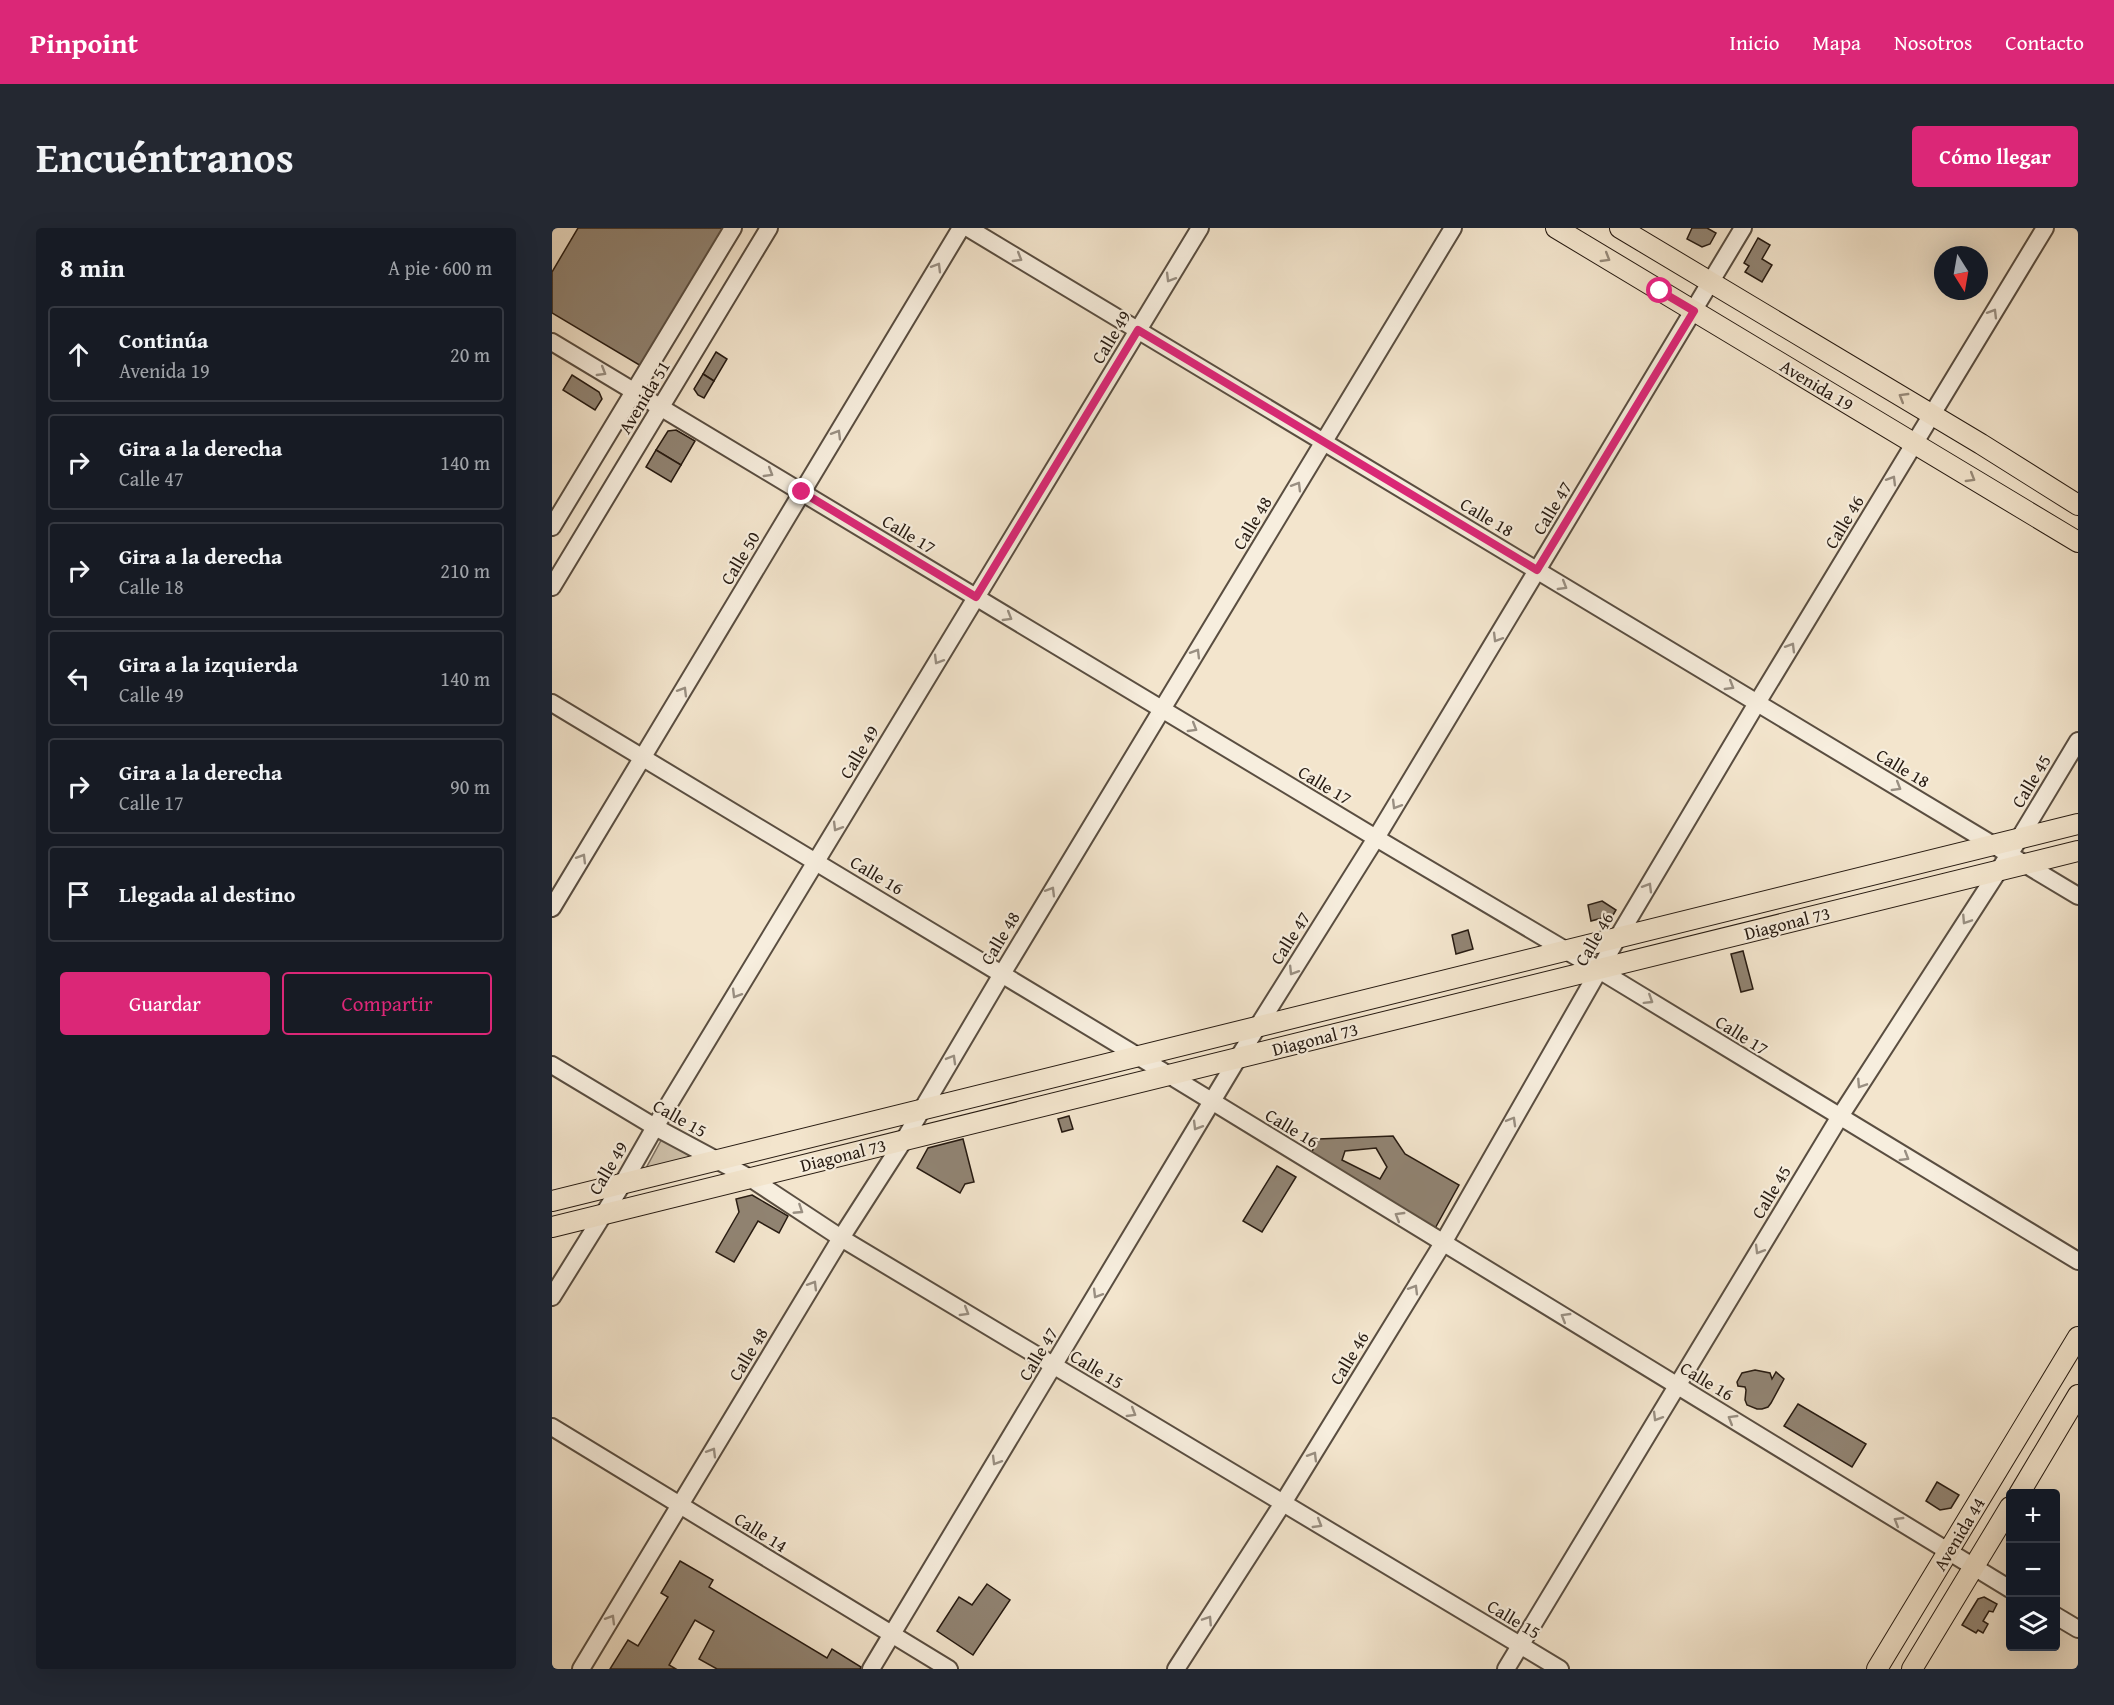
<!DOCTYPE html>
<html lang="es">
<head>
<meta charset="utf-8">
<style>
	body { margin:0; font-family:"Gentium Book Plus",serif; background:#242831; color:#f1f3f6 }
	.controls { position:absolute; right:18px; bottom:18px; display:grid; overflow:hidden; border-radius:6px; box-shadow:0 6px 24px #0002 }
	.controls button { width:54px; height:54px; display:grid; place-items:center; padding:0; border:0; border-bottom:2px solid #363941; background:#171b24; color:#f1f3f6; font:30px sans-serif }
	.compass { position:absolute; left:1382px; top:18px; width:54px; height:54px; border-radius:50%; background:#171b24; box-shadow:0 6px 24px #0002; rotate:169deg }
	.stop { position:absolute; width:18px; height:18px; margin:-14px; border:4px solid #db2777; border-radius:50%; background:#fff }
	.stop.end { background:#db2777; border-color:#fff; box-shadow:0 2px 6px #0008 }
	.list { margin:0; padding:0; list-style:none }
	h2 { display:flex; justify-content:space-between; align-items:center; height:78px; margin:0; padding:0 24px; font-size:26px }
	h2 small { font-size:20px; font-weight:400; color:#9ea1a6 }
	.list li { display:grid; grid-template-columns:39px 1fr auto; gap:18px; align-items:center; box-sizing:border-box; height:96px; margin:0 12px 12px; padding:0 12px; border:2px solid #363941; border-radius:6px }
	.list b { display:block; font-size:22px; white-space:nowrap }
	.list p { margin:0; font-size:20px; white-space:nowrap; color:#9ea1a6 }
	.list em { font-size:20px; font-style:normal; color:#9ea1a6 }
	.actions { display:flex; gap:12px; padding:18px 24px }
	.actions a { flex:1; padding:14px 0; border:2px solid #db2777; border-radius:6px; text-align:center; font-size:21px; color:#db2777 }
	.actions .main { background:#db2777; color:#fff }
	.icon { flex:none; width:33px; height:33px; fill:none; stroke:currentColor; stroke-width:2; stroke-linecap:round; stroke-linejoin:round }
	.map { position:relative; flex:none; width:1526px; height:1441px; overflow:hidden; border-radius:6px }
	header { display:flex; align-items:center; gap:36px; box-sizing:border-box; height:84px; padding:0 30px; background:#db2777; color:#fff }
	header strong { font-size:28px }
	nav { display:flex; gap:33px; margin-inline-start:auto; font-size:21px }
	.intro { display:flex; align-items:center; justify-content:space-between; box-sizing:border-box; height:144px; padding:0 36px }
	h1 { margin:0; font-size:42px }
	.button { padding:15px 27px; border-radius:6px; background:#db2777; color:#fff; font-size:21px; font-weight:700 }
	main { display:flex; gap:36px; padding:0 36px }
	aside { flex:1; background:#171b24; border-radius:6px; box-shadow:0 6px 24px #0002 }
	.map>svg:first-child { display:block }
	.green { fill:#d0c3ad; stroke:#7c6f60; stroke-width:1.5 }
	.building { fill:#918473; stroke:#271b12; stroke-width:1.5; fill-rule:evenodd }
	.lines { fill:none; stroke-linecap:round; stroke-linejoin:round }
	.minor-casing { stroke:#5a4e41; stroke-width:20 }
	.major-casing { stroke:#271b12; stroke-width:22 }
	.minor { stroke:#f7eede; stroke-width:16 }
	.major { stroke:#f3e5cd; stroke-width:20 }
	.oneway { stroke:#998f82 }
	.oneway2 { stroke:#978a79 }
	.route { stroke:#db2777; stroke-width:8 }
	.labels { text-anchor:middle; dominant-baseline:central; stroke-width:4.5; stroke-linejoin:round; paint-order:stroke }
	.street-label { font-size:18px; fill:#271b12; stroke:#f7eede }
</style>
</head>
<body>
<header>
<strong>Pinpoint</strong>
<nav><a>Inicio</a><a>Mapa</a><a>Nosotros</a><a>Contacto</a></nav>
</header>
<div class="intro"><h1>Encuéntranos</h1><a class="button">Cómo llegar</a></div>
<main>
<aside>
<h2>8 min<small>A pie · 600 m</small></h2>
<ul class="list">
<li><svg class="icon" aria-label="ahead" viewBox="0 0 24 24"><path d="M12 20V5M6 11l6-6 6 6"/></svg><div><b>Continúa</b><p>Avenida 19</p></div><em>20 m</em></li>
<li><svg class="icon" aria-label="right" viewBox="0 0 24 24"><path d="M7 20v-9h11M14 6l5 5-5 5"/></svg><div><b>Gira a la derecha</b><p>Calle 47</p></div><em>140 m</em></li>
<li><svg class="icon" aria-label="right" viewBox="0 0 24 24"><path d="M7 20v-9h11M14 6l5 5-5 5"/></svg><div><b>Gira a la derecha</b><p>Calle 18</p></div><em>210 m</em></li>
<li><svg class="icon" aria-label="left" viewBox="0 0 24 24"><path d="M17 20v-9H6M10 6l-5 5 5 5"/></svg><div><b>Gira a la izquierda</b><p>Calle 49</p></div><em>140 m</em></li>
<li><svg class="icon" aria-label="right" viewBox="0 0 24 24"><path d="M7 20v-9h11M14 6l5 5-5 5"/></svg><div><b>Gira a la derecha</b><p>Calle 17</p></div><em>90 m</em></li>
<li><svg class="icon" aria-label="arrive" viewBox="0 0 24 24"><path d="M6 21V4h12l-3 4 3 4H6"/></svg><div><b>Llegada al destino</b></div></li>
</ul>
<div class="actions"><a class="main">Guardar</a><a>Compartir</a></div>
</aside>
<div class="map">
<svg width="1526" height="1441" viewBox="0 0 1526 1441">
	<rect width="100%" height="100%" fill="#f3e5cd"/>
	<filter id="stains"><feTurbulence type="fractalNoise" baseFrequency=".00333" numOctaves="4"/><feColorMatrix values="0 0 0 0 .2 0 0 0 0 .09 0 0 0 0 .02 0 0 0 .5 -.17"/></filter>
	<radialGradient id="worn" r=".72"><stop offset=".6" stop-color="#630" stop-opacity="0"/><stop offset="1" stop-color="#630" stop-opacity=".3"/></radialGradient>
	<!-- green -->
	<polygon class="green" points="112,907 148,930 93,942"/>
	<!-- building -->
	<g class="building">
		<polygon points="26,0 171,0 89,138 0,85 0,44"/>
		<polygon points="1140,0 1155,0 1164,5 1158,16 1150,19 1135,11"/>
		<polygon points="1206,10 1218,17 1210,31 1220,37 1210,54 1193,44 1197,38 1192,35"/>
		<polygon points="164,124 175,131 162,153 151,146"/>
		<polygon points="151,146 162,153 152,170 146,167 142,161"/>
		<polygon points="20,147 47,164 50,171 43,182 11,162"/>
		<polygon points="124,202 143,213 129,237 104,222 116,203"/>
		<polygon points="104,222 129,237 119,254 94,239"/>
		<polygon points="1050,673 1064,682 1061,687 1039,693 1036,677"/>
		<polygon points="916,702 921,721 904,726 900,707"/>
		<polygon points="1191,723 1201,761 1189,764 1179,726"/>
		<polygon points="517,888 521,901 510,904 506,891"/>
		<path d="M841,908L853,926L907,957L881,1004L757,930L766,911ZM824,920L835,939L828,951L790,932L793,923Z"/>
		<polygon points="411,911 422,954 413,956 408,965 365,940 376,920"/>
		<polygon points="725,938 744,949 710,1004 691,993"/>
		<polygon points="200,967 236,988 227,1005 206,993 182,1034 164,1024 187,984 184,971"/>
		<polygon points="1203,1142 1218,1145 1220,1151 1224,1144 1232,1151 1219,1175 1216,1179 1210,1181 1205,1181 1195,1177 1193,1172 1194,1162 1193,1159 1186,1158 1185,1154 1190,1145"/>
		<polygon points="1246,1176 1314,1216 1300,1239 1232,1198"/>
		<polygon points="1385,1254 1407,1267 1399,1280 1388,1282 1374,1273"/>
		<polygon points="128,1333 161,1352 157,1359 275,1430 280,1421 309,1439 308,1441 165,1441 147,1431 162,1403 143,1392 117,1437 124,1441 58,1441 76,1412 86,1418 116,1369 109,1365"/>
		<polygon points="435,1356 458,1372 421,1427 385,1403 407,1369 420,1377"/>
		<polygon points="1432,1369 1445,1376 1441,1384 1437,1383 1431,1393 1436,1396 1431,1405 1426,1402 1424,1405 1410,1397 1426,1371"/>
	</g>
	<g class="lines">
		<!-- minor casing -->
		<g class="minor-casing">
			<g id="minor">
				<polyline points="416,0 1526,668"/>
				<polyline points="0,114 824,610 1047,742 1526,1033"/>
				<polyline points="0,299 181,0"/>
				<polyline points="0,359 217,0"/>
				<polyline points="0,475 617,847 1458,1361"/>
				<polyline points="0,680 409,0"/>
				<polyline points="0,837 103,899 198,950 289,1010 1008,1441"/>
				<polyline points="0,1069 71,955 103,899 648,0"/>
				<polyline points="0,1199 397,1441"/>
				<polyline points="1504,1388 1526,1401"/>
				<polyline points="29,1441 289,1010 352,912 450,746 901,0"/>
				<polyline points="319,1441 686,830 824,610 1191,0"/>
				<polyline points="624,1441 731,1275 891,1015 1066,709 1205,475 1493,0"/>
				<polyline points="954,1441 1287,890 1467,611 1526,513"/>
			</g>
		</g>
		<!-- major casing -->
		<g class="major-casing">
			<g id="major">
				<polyline points="1004,0 1526,314"/>
				<polyline points="1068,0 1429,216 1526,277"/>
				<polyline points="0,973 1526,596"/>
				<polyline points="0,999 1526,623"/>
				<polyline points="1467,1266 1526,1167"/>
				<polyline points="1325,1441 1526,1109"/>
				<polyline points="1360,1441 1458,1279"/>
			</g>
		</g>
		<!-- minor -->
		<use href="#minor" class="minor"/>
		<!-- major -->
		<use href="#major" class="major"/>
	</g>
	<!-- one-way arrows -->
	<defs><path id="oneway-chevron" d="M-2-3.5L2.5 0L-2 3.5" fill="none" stroke-width="1.6" stroke-linecap="round" stroke-linejoin="round" transform="scale(1.5)"/></defs>
	<g class="oneway">
		<use href="#oneway-chevron" transform="translate(466 30) rotate(31)"/>
		<use href="#oneway-chevron" transform="translate(385 39) rotate(-59)"/>
		<use href="#oneway-chevron" transform="translate(618 50) rotate(121)"/>
		<use href="#oneway-chevron" transform="translate(1441 85) rotate(-59)"/>
		<use href="#oneway-chevron" transform="translate(50 144) rotate(31)"/>
		<use href="#oneway-chevron" transform="translate(285 206) rotate(-59)"/>
		<use href="#oneway-chevron" transform="translate(217 245) rotate(31)"/>
		<use href="#oneway-chevron" transform="translate(1340 252) rotate(-59)"/>
		<use href="#oneway-chevron" transform="translate(745 258) rotate(-59)"/>
		<use href="#oneway-chevron" transform="translate(1011 358) rotate(31)"/>
		<use href="#oneway-chevron" transform="translate(456 389) rotate(31)"/>
		<use href="#oneway-chevron" transform="translate(945 410) rotate(121)"/>
		<use href="#oneway-chevron" transform="translate(1239 419) rotate(-59)"/>
		<use href="#oneway-chevron" transform="translate(644 425) rotate(-59)"/>
		<use href="#oneway-chevron" transform="translate(386 432) rotate(121)"/>
		<use href="#oneway-chevron" transform="translate(1178 458) rotate(31)"/>
		<use href="#oneway-chevron" transform="translate(131 463) rotate(-59)"/>
		<use href="#oneway-chevron" transform="translate(641 500) rotate(31)"/>
		<use href="#oneway-chevron" transform="translate(1345 559) rotate(31)"/>
		<use href="#oneway-chevron" transform="translate(844 577) rotate(121)"/>
		<use href="#oneway-chevron" transform="translate(285 599) rotate(121)"/>
		<use href="#oneway-chevron" transform="translate(30 630) rotate(-59)"/>
		<use href="#oneway-chevron" transform="translate(1096 659) rotate(-59)"/>
		<use href="#oneway-chevron" transform="translate(499 663) rotate(-59)"/>
		<use href="#oneway-chevron" transform="translate(1414 692) rotate(123)"/>
		<use href="#oneway-chevron" transform="translate(741 743) rotate(122)"/>
		<use href="#oneway-chevron" transform="translate(184 766) rotate(121)"/>
		<use href="#oneway-chevron" transform="translate(1097 772) rotate(32)"/>
		<use href="#oneway-chevron" transform="translate(400 831) rotate(-60)"/>
		<use href="#oneway-chevron" transform="translate(1309 856) rotate(123)"/>
		<use href="#oneway-chevron" transform="translate(960 893) rotate(-60)"/>
		<use href="#oneway-chevron" transform="translate(645 898) rotate(121)"/>
		<use href="#oneway-chevron" transform="translate(1353 929) rotate(31)"/>
		<use href="#oneway-chevron" transform="translate(247 982) rotate(33)"/>
		<use href="#oneway-chevron" transform="translate(847 988) rotate(-149)"/>
		<use href="#oneway-chevron" transform="translate(1207 1022) rotate(121)"/>
		<use href="#oneway-chevron" transform="translate(261 1057) rotate(-59)"/>
		<use href="#oneway-chevron" transform="translate(862 1061) rotate(-59)"/>
		<use href="#oneway-chevron" transform="translate(545 1066) rotate(121)"/>
		<use href="#oneway-chevron" transform="translate(413 1084) rotate(31)"/>
		<use href="#oneway-chevron" transform="translate(1013 1089) rotate(-149)"/>
		<use href="#oneway-chevron" transform="translate(580 1185) rotate(31)"/>
		<use href="#oneway-chevron" transform="translate(1105 1189) rotate(121)"/>
		<use href="#oneway-chevron" transform="translate(1180 1191) rotate(-149)"/>
		<use href="#oneway-chevron" transform="translate(160 1224) rotate(-59)"/>
		<use href="#oneway-chevron" transform="translate(761 1228) rotate(-59)"/>
		<use href="#oneway-chevron" transform="translate(444 1233) rotate(121)"/>
		<use href="#oneway-chevron" transform="translate(1346 1293) rotate(-149)"/>
		<use href="#oneway-chevron" transform="translate(766 1296) rotate(31)"/>
		<use href="#oneway-chevron" transform="translate(59 1391) rotate(-59)"/>
		<use href="#oneway-chevron" transform="translate(656 1392) rotate(-57)"/>
	</g>
	<g class="oneway2">
		<use href="#oneway-chevron" transform="translate(1054 30) rotate(31)"/>
		<use href="#oneway-chevron" transform="translate(1351 169) rotate(-149)"/>
		<use href="#oneway-chevron" transform="translate(1419 250) rotate(31)"/>
	</g>
	<g class="lines">
		<!-- route -->
		<polyline class="route" points="250,264 424,369 586,102 985,342 1142,83 1108,63"/>
	</g>
	<g class="labels">
		<!-- street labels -->
		<g class="street-label">
			<text transform="translate(559 109) rotate(-59)">Calle 49</text>
			<text transform="translate(1265 157) rotate(31)">Avenida 19</text>
			<text transform="translate(92 169) rotate(-59)">Avenida 51</text>
			<text transform="translate(1000 280) rotate(-59)">Calle 47</text>
			<text transform="translate(935 289) rotate(31)">Calle 18</text>
			<text transform="translate(1292 294) rotate(-59)">Calle 46</text>
			<text transform="translate(700 295) rotate(-59)">Calle 48</text>
			<text transform="translate(357 306) rotate(31)">Calle 17</text>
			<text transform="translate(188 330) rotate(-59)">Calle 50</text>
			<text transform="translate(307 524) rotate(-59)">Calle 49</text>
			<text transform="translate(1351 540) rotate(31)">Calle 18</text>
			<text transform="translate(1479 553) rotate(-59)">Calle 45</text>
			<text transform="translate(773 557) rotate(31)">Calle 17</text>
			<text transform="translate(325 647) rotate(31)">Calle 16</text>
			<text transform="translate(1235 695) rotate(-14)">Diagonal 73</text>
			<text transform="translate(448 710) rotate(-59)">Calle 48</text>
			<text transform="translate(738 710) rotate(-58)">Calle 47</text>
			<text transform="translate(1042 711) rotate(-60)">Calle 46</text>
			<text transform="translate(1190 807) rotate(32)">Calle 17</text>
			<text transform="translate(763 811) rotate(-14)">Diagonal 73</text>
			<text transform="translate(128 890) rotate(29)">Calle 15</text>
			<text transform="translate(740 900) rotate(31)">Calle 16</text>
			<text transform="translate(291 927) rotate(-14)">Diagonal 73</text>
			<text transform="translate(56 940) rotate(-59)">Calle 49</text>
			<text transform="translate(1219 964) rotate(-59)">Calle 45</text>
			<text transform="translate(196 1126) rotate(-59)">Calle 48</text>
			<text transform="translate(486 1126) rotate(-59)">Calle 47</text>
			<text transform="translate(797 1130) rotate(-59)">Calle 46</text>
			<text transform="translate(545 1141) rotate(31)">Calle 15</text>
			<text transform="translate(1155 1153) rotate(31)">Calle 16</text>
			<text transform="translate(209 1304) rotate(32)">Calle 14</text>
			<text transform="translate(1407 1306) rotate(-59)">Avenida 44</text>
			<text transform="translate(962 1391) rotate(31)">Calle 15</text>
		</g>
	</g>
	<rect width="100%" height="100%" filter="url(#stains)"/>
	<rect width="100%" height="100%" fill="url(#worn)"/>
</svg>
<div class="controls">
<button>+</button>
<button>−</button>
<button><svg class="icon" aria-label="layers" viewBox="0 0 24 24"><path d="M12 4l9 5-9 5-9-5zM3 14l9 5 9-5"/></svg></button>
</div>
<svg class="compass" viewBox="-18 -18 36 36"><path d="M0-13l5 13h-10z" fill="#e53935"/><path d="M0 13l5-13h-10z" fill="#9ea1a6"/></svg>
<div class="stop" style="left:1108px;top:63px"></div>
<div class="stop end" style="left:250px;top:264px"></div>
</div>
</main>
</body>
</html>
